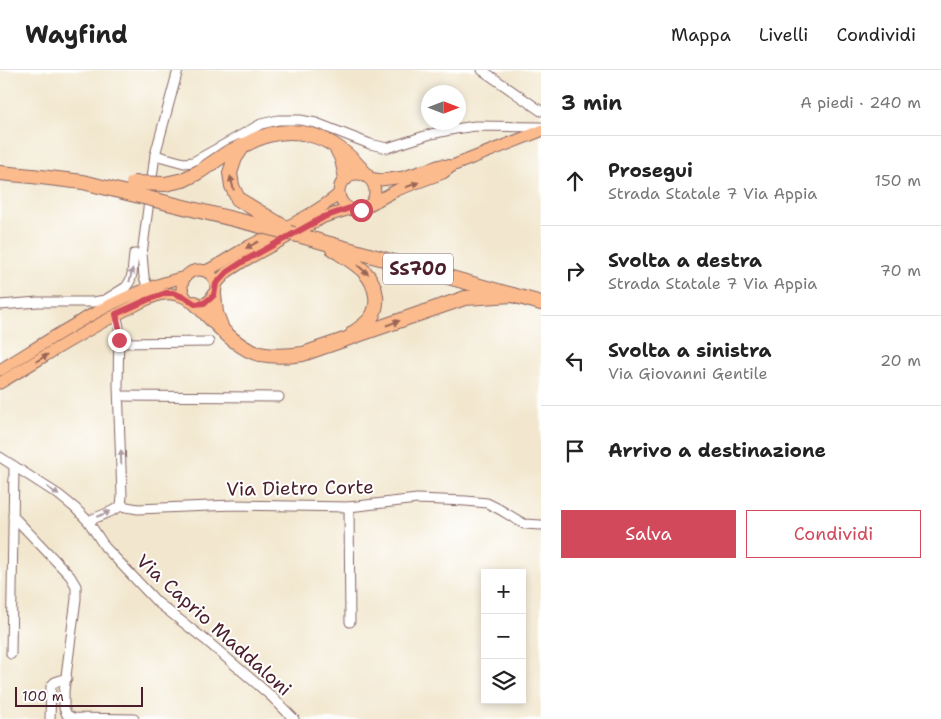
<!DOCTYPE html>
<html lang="it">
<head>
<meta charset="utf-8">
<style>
	body { margin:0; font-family:"Shantell Sans",sans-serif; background:#f6f6f6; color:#222 }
	.controls { position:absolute; right:15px; bottom:15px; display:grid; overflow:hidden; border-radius:0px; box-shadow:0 2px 8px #0003 }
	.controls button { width:45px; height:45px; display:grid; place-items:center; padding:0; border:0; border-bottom:1px solid #e0e0e0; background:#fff; color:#222; font:25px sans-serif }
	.compass { position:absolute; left:421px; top:15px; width:45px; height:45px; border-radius:50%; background:#fff; box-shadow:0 2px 8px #0003; rotate:90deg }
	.scale { position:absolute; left:15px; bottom:12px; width:128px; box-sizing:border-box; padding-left:5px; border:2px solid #4a1f2b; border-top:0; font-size:14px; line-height:18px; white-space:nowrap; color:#4a1f2b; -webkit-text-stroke:4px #fff; paint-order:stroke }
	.stop { position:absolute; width:15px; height:15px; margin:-11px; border:4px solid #d1495b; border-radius:50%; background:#fff }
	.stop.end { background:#d1495b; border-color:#fff; box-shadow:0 1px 5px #0008 }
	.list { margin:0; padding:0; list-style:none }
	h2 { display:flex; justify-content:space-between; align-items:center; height:65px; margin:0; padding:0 20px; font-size:21px }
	h2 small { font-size:16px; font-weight:400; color:#767676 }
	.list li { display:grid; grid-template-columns:32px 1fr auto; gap:15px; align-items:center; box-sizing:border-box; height:90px; padding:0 20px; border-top:1px solid #e0e0e0 }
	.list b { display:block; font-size:19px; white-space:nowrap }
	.list p { margin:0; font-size:16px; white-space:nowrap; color:#767676 }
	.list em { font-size:16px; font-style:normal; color:#767676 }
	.actions { display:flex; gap:10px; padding:15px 20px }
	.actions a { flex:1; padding:11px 0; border:1px solid #d1495b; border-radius:0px; text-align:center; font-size:18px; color:#d1495b }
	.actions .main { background:#d1495b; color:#fff }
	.icon { flex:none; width:28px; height:28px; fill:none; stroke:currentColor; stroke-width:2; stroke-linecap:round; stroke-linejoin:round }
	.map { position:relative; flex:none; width:541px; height:649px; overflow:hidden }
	header { display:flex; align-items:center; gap:30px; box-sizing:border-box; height:70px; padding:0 25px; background:#fff; border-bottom:1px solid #e0e0e0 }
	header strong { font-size:24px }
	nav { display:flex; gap:28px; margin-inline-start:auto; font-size:18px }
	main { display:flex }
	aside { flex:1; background:#fff }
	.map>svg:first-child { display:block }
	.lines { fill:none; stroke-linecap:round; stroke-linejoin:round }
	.minor-casing { stroke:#856564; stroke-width:11 }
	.major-casing { stroke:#856564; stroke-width:13 }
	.highway-casing { stroke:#856564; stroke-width:16 }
	.minor { stroke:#fff; stroke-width:9 }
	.major { stroke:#fbbb8d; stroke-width:11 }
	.highway { stroke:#fbbb8d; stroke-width:14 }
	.highway-bridge-casing { stroke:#856564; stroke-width:16; stroke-linecap:butt }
	.highway-bridge { stroke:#fbbb8d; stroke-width:14 }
	.oneway { fill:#9a6557 }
	.oneway2 { fill:#ae9aa0 }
	.route { stroke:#d1495b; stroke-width:6 }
	.labels { text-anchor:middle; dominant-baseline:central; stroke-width:4; stroke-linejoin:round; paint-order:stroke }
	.shield { fill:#fff; stroke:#80626b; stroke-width:1 }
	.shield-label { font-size:18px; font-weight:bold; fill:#4a1f2b }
	.street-label { font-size:19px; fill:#4a1f2b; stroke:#fff }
</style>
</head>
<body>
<header>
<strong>Wayfind</strong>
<nav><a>Mappa</a><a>Livelli</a><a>Condividi</a></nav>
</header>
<main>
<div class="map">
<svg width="541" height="649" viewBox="0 0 541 649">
	<rect width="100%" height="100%" fill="#fff"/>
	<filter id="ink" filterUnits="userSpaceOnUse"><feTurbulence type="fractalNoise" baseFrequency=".02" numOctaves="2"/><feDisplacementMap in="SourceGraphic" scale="10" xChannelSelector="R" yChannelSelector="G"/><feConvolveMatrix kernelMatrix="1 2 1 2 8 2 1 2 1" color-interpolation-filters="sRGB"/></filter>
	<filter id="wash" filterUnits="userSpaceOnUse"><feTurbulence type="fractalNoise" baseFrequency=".0096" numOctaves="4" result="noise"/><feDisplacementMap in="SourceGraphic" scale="20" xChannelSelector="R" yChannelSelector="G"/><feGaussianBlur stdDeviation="1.12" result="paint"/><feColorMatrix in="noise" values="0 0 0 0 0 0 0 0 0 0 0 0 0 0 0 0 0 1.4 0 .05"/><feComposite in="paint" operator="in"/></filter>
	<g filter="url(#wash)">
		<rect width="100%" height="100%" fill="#f2e7ce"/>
	</g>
	<g filter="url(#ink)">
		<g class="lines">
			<!-- minor casing -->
			<g class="minor-casing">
				<g id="minor">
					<polyline points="482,0 541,41"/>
					<polyline points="155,85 184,93 193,92 261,54 278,50 300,50 316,53 370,74 387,78 431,64 455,59 475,56 541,57"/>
					<polyline points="148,218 144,207 142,184 155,85 178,0"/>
					<polyline points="0,235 38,232 93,232 105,230 126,217 130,211 132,204 134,184 142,184"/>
					<polyline points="116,244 119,257 118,316 122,426 121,436"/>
					<polyline points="119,273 209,272"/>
					<polyline points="119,326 279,327"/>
					<polyline points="0,387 59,425 75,438 88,451 105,477 157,532 208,572 271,626 294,649"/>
					<polyline points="349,437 350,552"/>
					<polyline points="13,446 70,506 76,516 76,529 64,621 64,638 67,645 73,648 134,649"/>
					<polyline points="88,451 112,441 121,436 138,439 233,435 349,437 417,429 466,431 487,433 499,439 524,454 541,455"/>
					<polyline points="11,584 14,396"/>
					<polyline points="50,649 51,616 55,612 67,608"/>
				</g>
			</g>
			<!-- major casing -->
			<g class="major-casing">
				<g id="major">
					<circle cx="357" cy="122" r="18"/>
					<polyline points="369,108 381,110 404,107 441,95 452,96"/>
					<polyline points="371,134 397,120 443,103 452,96 541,61"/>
					<circle cx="199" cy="217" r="17"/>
					<path d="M206,201C221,194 234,184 249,176C280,160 312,146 339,124"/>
					<polyline points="216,214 227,202 244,191 324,147 350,139"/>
					<path d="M0,300C59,264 117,223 185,207"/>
					<path d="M0,313C44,287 86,259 132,237C142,232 153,225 164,224C172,223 178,225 186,228"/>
				</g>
			</g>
			<!-- highway casing -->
			<g class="highway-casing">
				<g id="highway">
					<path d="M243,76C290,48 334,64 366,105"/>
					<polyline points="336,77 342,89 346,108"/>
					<polyline points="0,103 32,106 83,112 131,124"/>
					<polyline points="294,164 541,233"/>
					<path d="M333,179C352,192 373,201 376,226C377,233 375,242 371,248C366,254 359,259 353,263"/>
					<polyline points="214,225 216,243 221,256"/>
					<path d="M195,233C212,249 237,280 260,284C275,287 289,286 303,284L465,228L513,225"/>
				</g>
			</g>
			<!-- minor -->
			<use href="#minor" class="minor"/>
			<!-- major -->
			<use href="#major" class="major"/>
			<!-- highway -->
			<use href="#highway" class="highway"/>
			<!-- highway-bridge casing -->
			<g class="highway-bridge-casing">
				<g id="highway-bridge">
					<polyline points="243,76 235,88 230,103 232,116 238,129 284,157"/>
					<polyline points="133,113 165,114 183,110 199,102 227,83 243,76"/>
					<polyline points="131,124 294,164"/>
				</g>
			</g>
			<!-- highway-bridge -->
			<use href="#highway-bridge" class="highway-bridge"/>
		</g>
		<!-- one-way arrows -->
		<defs><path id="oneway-solid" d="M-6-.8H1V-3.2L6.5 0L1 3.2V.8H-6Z" transform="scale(1.25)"/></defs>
		<g class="oneway">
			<use href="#oneway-solid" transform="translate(232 113) rotate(-104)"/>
			<use href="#oneway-solid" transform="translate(412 115) rotate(-21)"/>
			<use href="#oneway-solid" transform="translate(252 175) rotate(152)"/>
			<use href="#oneway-solid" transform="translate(363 200) rotate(41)"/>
			<use href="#oneway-solid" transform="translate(393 253) rotate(-19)"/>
			<use href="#oneway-solid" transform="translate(42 288) rotate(-31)"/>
		</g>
		<g class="oneway2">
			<use href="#oneway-solid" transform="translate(131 205) rotate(-77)"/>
			<use href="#oneway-solid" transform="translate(121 387) rotate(-92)"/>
			<use href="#oneway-solid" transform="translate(53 421) rotate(35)"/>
			<use href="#oneway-solid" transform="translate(104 444) rotate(-23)"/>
		</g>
	</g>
	<g class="lines" filter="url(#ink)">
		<!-- route -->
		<polyline class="route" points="119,270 119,257 116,244 147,230 166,223 173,223 186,228 195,234 204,233 211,228 214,225 216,214 227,202 244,191 324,147 350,138 361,140"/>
	</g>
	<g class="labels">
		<!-- shield labels -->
		<rect class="shield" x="383" y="183.5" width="70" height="31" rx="4"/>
		<g class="shield-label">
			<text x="418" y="199">SS700</text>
		</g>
		<!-- street labels -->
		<g class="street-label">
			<text transform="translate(300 418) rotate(-1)">Via Dietro Corte</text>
			<text transform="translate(214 555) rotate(42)">Via Caprio Maddaloni</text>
		</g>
	</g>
</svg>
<div class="controls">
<button>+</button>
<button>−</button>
<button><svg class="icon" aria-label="layers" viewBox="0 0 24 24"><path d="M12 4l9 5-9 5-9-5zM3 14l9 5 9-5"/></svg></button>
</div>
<svg class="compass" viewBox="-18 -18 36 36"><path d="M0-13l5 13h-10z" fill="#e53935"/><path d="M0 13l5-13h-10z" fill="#767676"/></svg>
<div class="scale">100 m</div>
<div class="stop" style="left:361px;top:140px"></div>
<div class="stop end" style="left:119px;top:270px"></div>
</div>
<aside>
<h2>3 min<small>A piedi · 240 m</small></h2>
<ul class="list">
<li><svg class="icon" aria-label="ahead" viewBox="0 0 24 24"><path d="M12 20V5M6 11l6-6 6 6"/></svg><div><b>Prosegui</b><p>Strada Statale 7 Via Appia</p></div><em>150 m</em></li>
<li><svg class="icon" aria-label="right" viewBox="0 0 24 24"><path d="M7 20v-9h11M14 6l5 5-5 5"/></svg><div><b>Svolta a destra</b><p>Strada Statale 7 Via Appia</p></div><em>70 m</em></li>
<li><svg class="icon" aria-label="left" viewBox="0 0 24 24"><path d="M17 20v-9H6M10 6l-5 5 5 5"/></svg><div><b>Svolta a sinistra</b><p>Via Giovanni Gentile</p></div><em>20 m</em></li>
<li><svg class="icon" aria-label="arrive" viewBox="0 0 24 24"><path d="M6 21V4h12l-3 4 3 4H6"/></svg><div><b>Arrivo a destinazione</b></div></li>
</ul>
<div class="actions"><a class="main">Salva</a><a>Condividi</a></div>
</aside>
</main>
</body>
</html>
